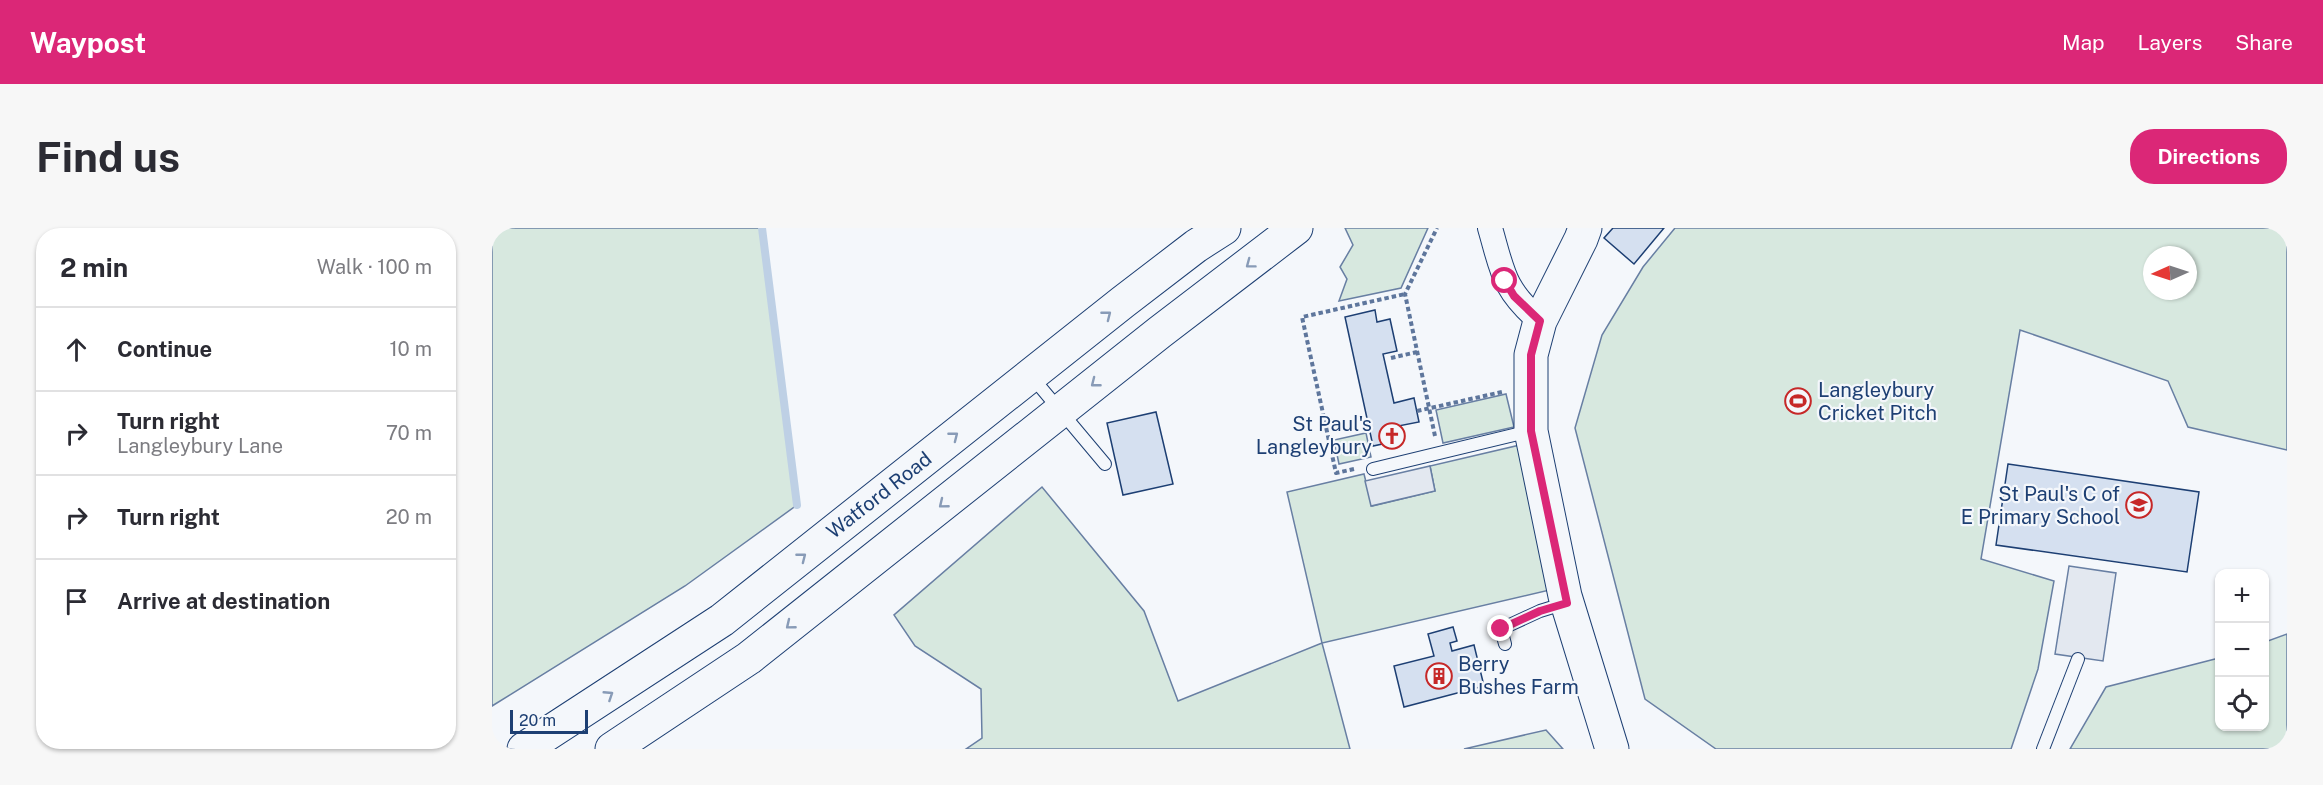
<!DOCTYPE html>
<html lang="en">
<head>
<meta charset="utf-8">
<style>
	body { margin:0; font-family:"Public Sans",sans-serif; background:#f7f7f7; color:#2b2b33 }
	.controls { position:absolute; right:18px; bottom:18px; display:grid; overflow:hidden; border-radius:12px; box-shadow:0 2px 4px #0004 }
	.controls button { width:54px; height:54px; display:grid; place-items:center; padding:0; border:0; border-bottom:2px solid #e1e1e2; background:#fff; color:#2b2b33; font:30px sans-serif }
	.compass { position:absolute; left:1651px; top:18px; width:54px; height:54px; border-radius:50%; background:#fff; box-shadow:0 2px 4px #0004; rotate:267deg }
	.scale { position:absolute; left:18px; bottom:15px; width:78px; box-sizing:border-box; padding-left:6px; border:3px solid #1d3f73; border-top:0; font-size:16px; line-height:21px; white-space:nowrap; color:#1d3f73; -webkit-text-stroke:4px #f4f7fb; paint-order:stroke }
	.stop { position:absolute; width:18px; height:18px; margin:-14px; border:4px solid #db2777; border-radius:50%; background:#fff }
	.stop.end { background:#db2777; border-color:#fff; box-shadow:0 2px 6px #0008 }
	.list { margin:0; padding:0; list-style:none }
	h2 { display:flex; justify-content:space-between; align-items:center; height:78px; margin:0; padding:0 24px; font-size:26px }
	h2 small { font-size:20px; font-weight:400; color:#7c7c81 }
	.list li { display:grid; grid-template-columns:39px 1fr auto; gap:18px; align-items:center; box-sizing:border-box; height:84px; padding:0 24px; border-top:2px solid #e1e1e2 }
	.list b { display:block; font-size:22px; white-space:nowrap }
	.list p { margin:0; font-size:20px; white-space:nowrap; color:#7c7c81 }
	.list em { font-size:20px; font-style:normal; color:#7c7c81 }
	.icon { flex:none; width:33px; height:33px; fill:none; stroke:currentColor; stroke-width:2; stroke-linecap:round; stroke-linejoin:round }
	.map { position:relative; flex:none; width:1795px; height:521px; overflow:hidden; border-radius:24px }
	header { display:flex; align-items:center; gap:36px; box-sizing:border-box; height:84px; padding:0 30px; background:#db2777; color:#fff }
	header strong { font-size:28px }
	nav { display:flex; gap:33px; margin-inline-start:auto; font-size:21px }
	.intro { display:flex; align-items:center; justify-content:space-between; box-sizing:border-box; height:144px; padding:0 36px }
	h1 { margin:0; font-size:42px }
	.button { padding:15px 27px; border-radius:24px; background:#db2777; color:#fff; font-size:21px; font-weight:700 }
	main { display:flex; gap:36px; padding:0 36px }
	aside { flex:1; background:#fff; border-radius:24px; box-shadow:0 2px 4px #0004 }
	.map>svg:first-child { display:block }
	.green { fill:#d7e8df; stroke:#687fa3; stroke-width:1.5; fill-rule:evenodd }
	.parking { fill:#e3e8f0; stroke:#687fa3; stroke-width:1.5 }
	.lines { fill:none; stroke-linecap:round; stroke-linejoin:round }
	.stream { stroke:#bed0e5; stroke-width:8 }
	.building { fill:#d5e0f0; stroke:#1d3f73; stroke-width:1.5 }
	.lane-casing { stroke:#1d3f73; stroke-width:14 }
	.street-casing { stroke:#1d3f73; stroke-width:26 }
	.secondary-casing { stroke:#1d3f73; stroke-width:35 }
	.highway-casing { stroke:#1d3f73; stroke-width:35 }
	.path { stroke:#5e769c; stroke-width:4; stroke-dasharray:4.5 3; stroke-linecap:butt }
	.lane { stroke:#f4f7fb; stroke-width:12 }
	.street { stroke:#f4f7fb; stroke-width:24 }
	.secondary { stroke:#f4f7fb; stroke-width:33 }
	.highway { stroke:#f4f7fb; stroke-width:33 }
	.oneway { stroke:#889bb7 }
	.route { stroke:#db2777; stroke-width:8 }
	.labels { text-anchor:middle; dominant-baseline:central; stroke-width:4.5; stroke-linejoin:round; paint-order:stroke }
	.poi-label { font-size:20px; fill:#1d3f73; stroke:#f4f7fb; text-anchor:start }
	.street-label { font-size:20px; fill:#1d3f73; stroke:#f4f7fb }
</style>
</head>
<body>
<header>
<strong>Waypost</strong>
<nav><a>Map</a><a>Layers</a><a>Share</a></nav>
</header>
<div class="intro"><h1>Find us</h1><a class="button">Directions</a></div>
<main>
<aside>
<h2>2 min<small>Walk · 100 m</small></h2>
<ul class="list">
<li><svg class="icon" aria-label="ahead" viewBox="0 0 24 24"><path d="M12 20V5M6 11l6-6 6 6"/></svg><div><b>Continue</b></div><em>10 m</em></li>
<li><svg class="icon" aria-label="right" viewBox="0 0 24 24"><path d="M7 20v-9h11M14 6l5 5-5 5"/></svg><div><b>Turn right</b><p>Langleybury Lane</p></div><em>70 m</em></li>
<li><svg class="icon" aria-label="right" viewBox="0 0 24 24"><path d="M7 20v-9h11M14 6l5 5-5 5"/></svg><div><b>Turn right</b></div><em>20 m</em></li>
<li><svg class="icon" aria-label="arrive" viewBox="0 0 24 24"><path d="M6 21V4h12l-3 4 3 4H6"/></svg><div><b>Arrive at destination</b></div></li>
</ul>
</aside>
<div class="map">
<svg width="1795" height="521" viewBox="0 0 1795 521">
	<rect width="100%" height="100%" fill="#f4f7fb"/>
	<!-- green -->
	<g class="green">
		<polygon points="0,0 270,0 305,277 193,358 0,478"/>
		<polygon points="853,0 936,0 909,60 847,73 855,51 848,39 861,17"/>
		<path d="M1183,0H1795V222L1696,199L1676,153L1528,102L1489,331L1562,353L1546,441L1519,521H1224L1153,471L1083,200L1110,107L1151,39ZM1660,27H1696V63H1660Z"/>
		<polygon points="1014,166 1022,199 951,215 944,182"/>
		<polygon points="874,205 879,229 847,236 842,212"/>
		<polygon points="1028,217 1062,361 830,415 858,521 474,521 490,510 489,461 423,418 402,387 550,259 652,383 686,473 830,415 795,264 872,246 880,278 943,263 938,238"/>
		<polygon points="1795,406 1795,521 1578,521 1614,459 1727,430 1728,499 1772,499 1773,414"/>
		<polygon points="1054,502 1071,521 972,521"/>
	</g>
	<!-- parking -->
	<g class="parking">
		<polygon points="938,238 943,263 879,278 873,253"/>
		<polygon points="1577,338 1624,345 1611,433 1563,426"/>
	</g>
	<g class="lines">
		<!-- stream -->
		<polyline class="stream" points="270,0 305,277"/>
	</g>
	<!-- building -->
	<g class="building">
		<polygon points="1121,0 1172,0 1142,36 1112,10"/>
		<polygon points="883,82 885,94 898,91 905,123 891,126 902,175 922,170 927,194 906,198 909,212 881,218 853,89"/>
		<polygon points="664,184 681,256 631,267 615,195"/>
		<polygon points="1516,236 1707,264 1695,344 1504,317"/>
		<polygon points="961,399 965,413 958,415 960,423 982,417 992,458 912,479 902,438 942,428 936,406"/>
	</g>
	<g class="lines">
		<!-- lane casing -->
		<g class="lane-casing">
			<g id="lane">
				<polyline points="540,149 613,236"/>
				<polyline points="881,241 1038,203"/>
				<polyline points="1013,416 1009,401 1048,383 1074,375"/>
				<polyline points="1551,521 1586,431"/>
			</g>
		</g>
		<!-- street casing -->
		<g class="street-casing">
			<path id="street" d="M998,0C1011,45 1011,61 1048,93"/>
		</g>
		<!-- secondary casing -->
		<g class="secondary-casing">
			<polyline id="secondary" points="1093,0 1089,11 1048,93 1039,127 1039,203 1073,368 1120,521"/>
		</g>
		<!-- highway casing -->
		<g class="highway-casing">
			<g id="highway">
				<polyline points="32,521 230,392 631,74 704,18 732,0"/>
				<polyline points="120,521 257,430 668,104 804,0"/>
			</g>
		</g>
		<!-- path -->
		<g class="path">
			<polyline points="899,130 925,124"/>
			<polyline points="925,183 1010,164"/>
			<polyline points="943,208 913,66 945,0"/>
			<polyline points="862,241 844,245 810,89 913,66"/>
		</g>
		<!-- lane -->
		<use href="#lane" class="lane"/>
		<!-- street -->
		<use href="#street" class="street"/>
		<!-- secondary -->
		<use href="#secondary" class="secondary"/>
		<!-- highway -->
		<use href="#highway" class="highway"/>
	</g>
	<!-- one-way arrows -->
	<defs><path id="oneway-chevron" d="M-2-3.5L2.5 0L-2 3.5" fill="none" stroke-width="1.6" stroke-linecap="round" stroke-linejoin="round" transform="scale(1.5)"/></defs>
	<g class="oneway">
		<use href="#oneway-chevron" transform="translate(758 36) rotate(143)"/>
		<use href="#oneway-chevron" transform="translate(615 87) rotate(-38)"/>
		<use href="#oneway-chevron" transform="translate(603 155) rotate(142)"/>
		<use href="#oneway-chevron" transform="translate(462 208) rotate(-38)"/>
		<use href="#oneway-chevron" transform="translate(451 276) rotate(141)"/>
		<use href="#oneway-chevron" transform="translate(310 329) rotate(-38)"/>
		<use href="#oneway-chevron" transform="translate(298 397) rotate(141)"/>
		<use href="#oneway-chevron" transform="translate(117 467) rotate(-33)"/>
	</g>
	<g class="lines">
		<!-- route -->
		<polyline class="route" points="1009,401 1048,383 1075,375 1039,203 1039,127 1048,93 1022,68 1013,53"/>
	</g>
	<!-- icons -->
	<defs>
		<g id="stadium-ring" transform="scale(1.35)"><circle r="9.5" fill="#f4f7fb" stroke="#c62828" stroke-width="1.5"/><path d="M0-5a6.5 5 0 1 0 0 10a6.5 5 0 1 0 0-10ZM-3.5-1.8h7v3.6h-7Z" fill="#c62828"/></g>
		<g id="church-ring" transform="scale(1.35)"><circle r="9.5" fill="#f4f7fb" stroke="#c62828" stroke-width="1.5"/><path d="M-1.2-6h2.4v3.5h3.3v2.4h-3.3V6h-2.4V-.1h-3.3v-2.4h3.3Z" fill="#c62828"/></g>
		<g id="school-ring" transform="scale(1.35)"><circle r="9.5" fill="#f4f7fb" stroke="#c62828" stroke-width="1.5"/><path d="M0-5L7-2L0 1L-7-2ZM-4 1L0 2.5L4 1V4Q0 6-4 4Z" fill="#c62828"/></g>
		<g id="building-ring" transform="scale(1.35)"><circle r="9.5" fill="#f4f7fb" stroke="#c62828" stroke-width="1.5"/><path d="M-4-6H4V6H1V3H-1V6H-4ZM-2.5-4.3h1.7v1.8h-1.7ZM.8-4.3h1.7v1.8H.8ZM-2.5-1h1.7V.8h-1.7ZM.8-1h1.7V.8H.8Z" fill="#c62828"/></g>
	</defs>
	<g fill-rule="evenodd">
		<use href="#stadium-ring" x="1306" y="173"/>
		<use href="#church-ring" x="900" y="208"/>
		<use href="#school-ring" x="1647" y="277"/>
		<use href="#building-ring" x="947" y="448"/>
	</g>
	<g class="labels">
		<!-- poi labels -->
		<g class="poi-label">
			<text x="1326" y="162">Langleybury<tspan x="1326" dy="23">Cricket Pitch</tspan></text>
			<text x="880" y="196" text-anchor="end">St Paul's<tspan x="880" dy="23">Langleybury</tspan></text>
			<text x="1628" y="266" text-anchor="end">St Paul's C of<tspan x="1628" dy="23">E Primary School</tspan></text>
			<text x="966" y="436">Berry<tspan x="966" dy="23">Bushes Farm</tspan></text>
		</g>
		<!-- street labels -->
		<g class="street-label">
			<text transform="translate(387 267) rotate(-38)">Watford Road</text>
		</g>
	</g>
</svg>
<div class="controls">
<button>+</button>
<button>−</button>
<button><svg class="icon" aria-label="locate" viewBox="0 0 24 24"><circle cx="12" cy="12" r="6"/><path d="M12 2v4M12 18v4M2 12h4M18 12h4"/></svg></button>
</div>
<svg class="compass" viewBox="-18 -18 36 36"><path d="M0-13l5 13h-10z" fill="#e53935"/><path d="M0 13l5-13h-10z" fill="#7c7c81"/></svg>
<div class="scale">20 m</div>
<div class="stop" style="left:1013px;top:53px"></div>
<div class="stop end" style="left:1009px;top:401px"></div>
</div>
</main>
</body>
</html>
